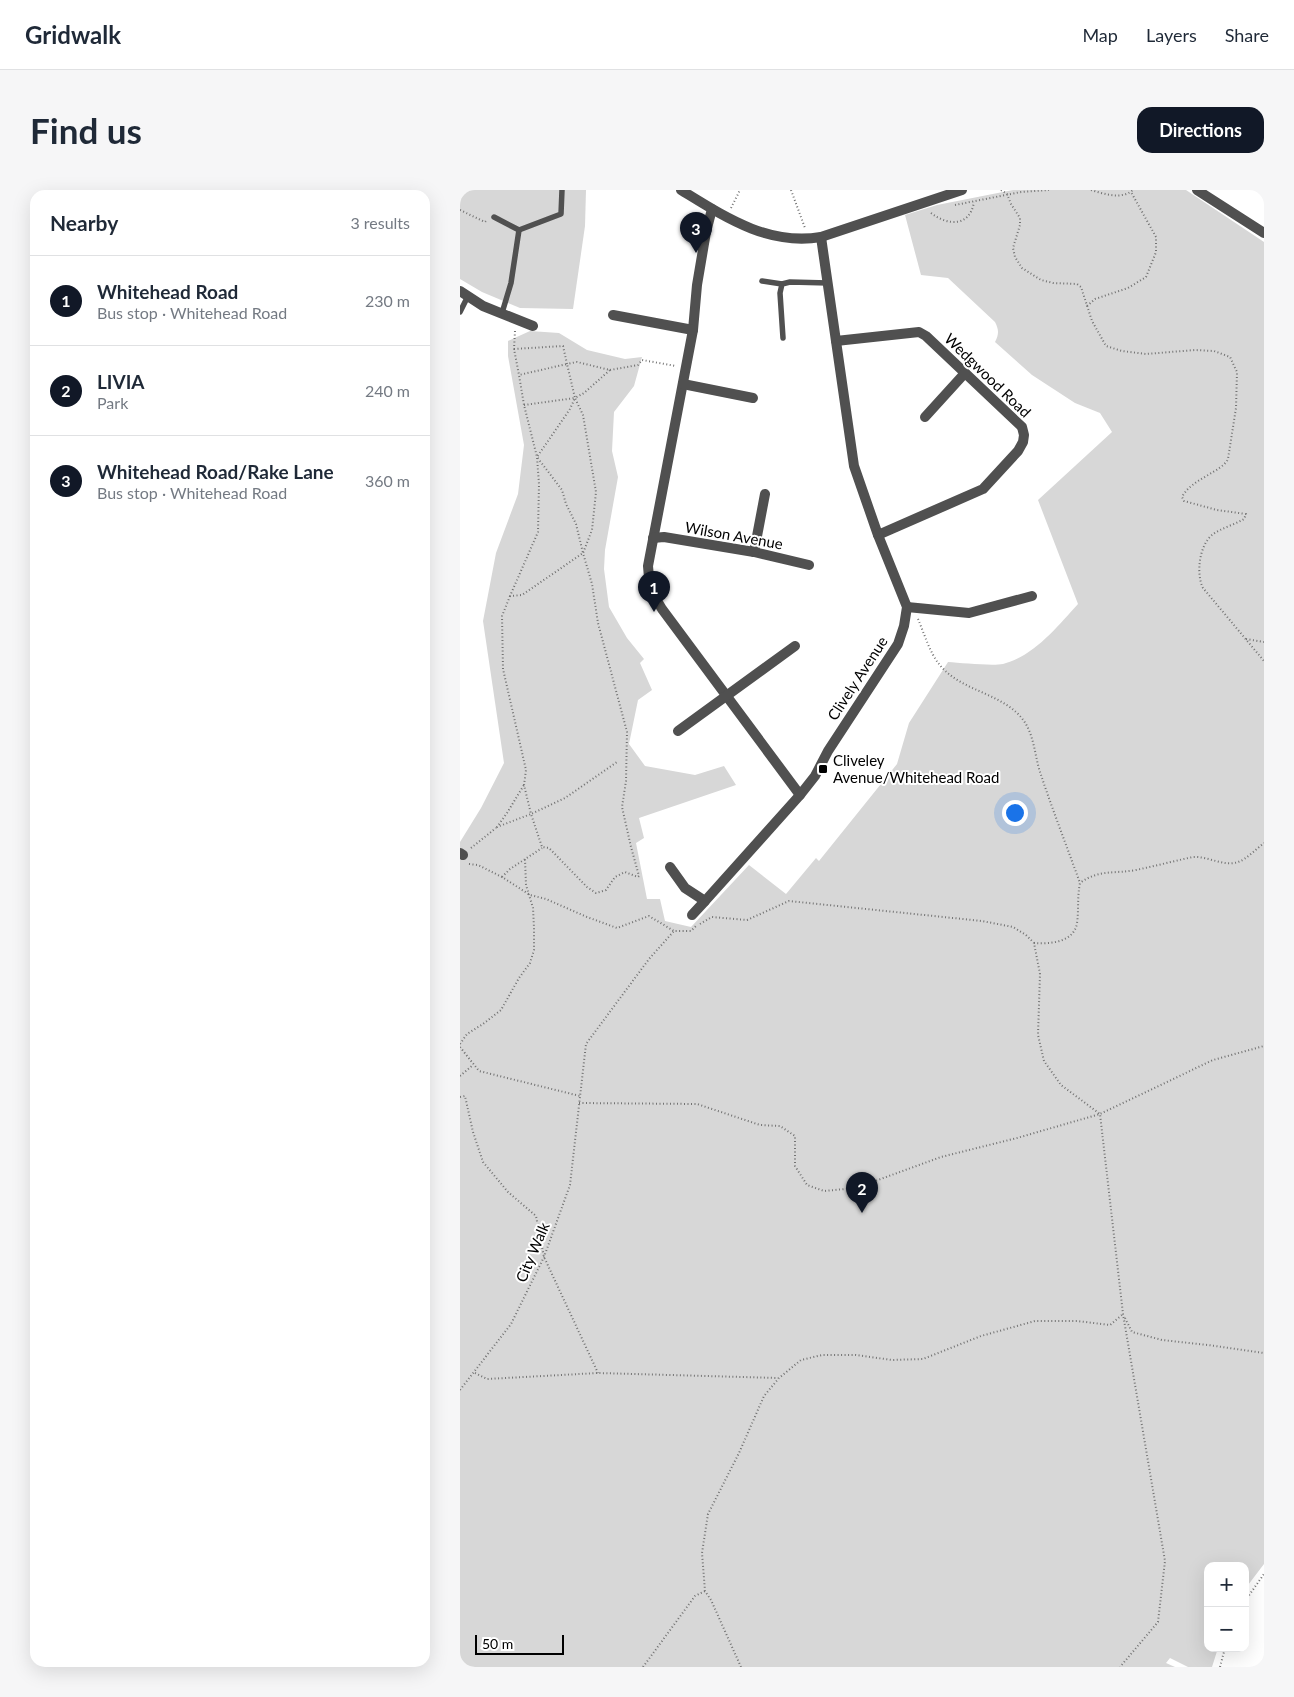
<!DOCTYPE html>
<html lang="en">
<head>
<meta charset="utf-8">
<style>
	body { margin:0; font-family:Lato,sans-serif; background:#f6f6f7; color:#1f2937 }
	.controls { position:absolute; right:15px; bottom:15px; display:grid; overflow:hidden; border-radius:10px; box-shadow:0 5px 20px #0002 }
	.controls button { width:45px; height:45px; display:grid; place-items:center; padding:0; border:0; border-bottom:1px solid #e0e1e3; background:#fff; color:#1f2937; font:25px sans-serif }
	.scale { position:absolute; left:15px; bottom:12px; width:89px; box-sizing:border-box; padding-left:5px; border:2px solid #000; border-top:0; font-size:14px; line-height:18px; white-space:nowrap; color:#000; -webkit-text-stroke:4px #fff; paint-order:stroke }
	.you { position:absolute; left:554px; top:622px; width:18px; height:18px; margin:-12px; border:4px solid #fff; border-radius:50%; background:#1a73e8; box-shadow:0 0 0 8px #1a73e833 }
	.badge { display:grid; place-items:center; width:32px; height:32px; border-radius:50%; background:#111827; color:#fff; font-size:16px; font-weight:700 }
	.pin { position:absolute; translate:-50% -41px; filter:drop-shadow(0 1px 2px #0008) }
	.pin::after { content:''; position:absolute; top:26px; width:18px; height:15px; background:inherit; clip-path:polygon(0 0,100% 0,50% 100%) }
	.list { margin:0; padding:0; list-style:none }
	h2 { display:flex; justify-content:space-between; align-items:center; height:65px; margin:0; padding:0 20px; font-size:21px }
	h2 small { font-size:16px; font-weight:400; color:#747a83 }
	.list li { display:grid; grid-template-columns:32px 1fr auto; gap:15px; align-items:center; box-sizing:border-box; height:90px; padding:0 20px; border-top:1px solid #e0e1e3 }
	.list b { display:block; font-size:19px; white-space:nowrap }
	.list p { margin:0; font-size:16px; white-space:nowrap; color:#747a83 }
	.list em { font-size:16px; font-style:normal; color:#747a83 }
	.map { position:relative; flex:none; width:804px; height:1477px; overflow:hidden; border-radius:15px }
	header { display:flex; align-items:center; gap:30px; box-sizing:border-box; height:70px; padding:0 25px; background:#fff; border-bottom:1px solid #e0e1e3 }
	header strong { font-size:24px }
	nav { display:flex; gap:28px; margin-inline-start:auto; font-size:18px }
	.intro { display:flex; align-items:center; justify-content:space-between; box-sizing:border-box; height:120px; padding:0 30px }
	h1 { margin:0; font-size:35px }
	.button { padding:12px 22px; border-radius:15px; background:#111827; color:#fff; font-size:18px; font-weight:700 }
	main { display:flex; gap:30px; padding:0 30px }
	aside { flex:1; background:#fff; border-radius:15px; box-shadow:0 5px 20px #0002 }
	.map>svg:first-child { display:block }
	.green { fill:#d7d7d7 }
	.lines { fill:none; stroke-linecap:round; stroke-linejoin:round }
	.path { stroke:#727272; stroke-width:2; stroke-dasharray:1 2.5; stroke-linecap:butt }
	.service { stroke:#505050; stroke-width:5.5 }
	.minor { stroke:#505050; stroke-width:10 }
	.poi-dot { fill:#000; stroke:#fff; stroke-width:2 }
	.labels { text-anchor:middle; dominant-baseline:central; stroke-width:4; stroke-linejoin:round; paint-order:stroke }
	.street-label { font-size:15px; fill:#000; stroke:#fff }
	.poi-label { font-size:15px; fill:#000; stroke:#fff; text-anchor:start }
</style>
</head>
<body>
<header>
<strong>Gridwalk</strong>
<nav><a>Map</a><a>Layers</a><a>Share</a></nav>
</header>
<div class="intro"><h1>Find us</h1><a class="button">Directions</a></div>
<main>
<aside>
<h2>Nearby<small>3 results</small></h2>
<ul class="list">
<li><span class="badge">1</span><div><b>Whitehead Road</b><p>Bus stop · Whitehead Road</p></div><em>230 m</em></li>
<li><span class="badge">2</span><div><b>LIVIA</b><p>Park</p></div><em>240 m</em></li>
<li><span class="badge">3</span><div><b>Whitehead Road/Rake Lane</b><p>Bus stop · Whitehead Road</p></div><em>360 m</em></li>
</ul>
</aside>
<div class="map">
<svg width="804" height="1477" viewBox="0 0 804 1477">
	<rect width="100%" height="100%" fill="#fff"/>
	<!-- green -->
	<g class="green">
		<polygon points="0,0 126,0 125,36 113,119 60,118 22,102 0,89"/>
		<path d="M553,0H726L804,52V1374L785,1399V1376H748V1458H758L752,1477H728L710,1468L706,1473L715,1477H2L0,1474V652L21,618L44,573L23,431L36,363L58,304L64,255L48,166V151L70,141L99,143L127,160L165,169L182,167L174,196L154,222L152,261L158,287L145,360L144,379L149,417L167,448L184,469L180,473L192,500L178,510L169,554L185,576L235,585L264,576L276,595L179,628L184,648L176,653L187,709H200L205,731L231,737L289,675L326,704L356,668L359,671L437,574L449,533L488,472C501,473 532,476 543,474C574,466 597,437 618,414L578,310L652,242L640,223L615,213L572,185L535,152C539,144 539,140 535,132L488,88L461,85L445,25L477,15Z"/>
	</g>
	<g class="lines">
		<!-- path -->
		<g class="path">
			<polyline points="331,0 345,38"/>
			<path d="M541,0L547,4L551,14L560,28V35L553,58L555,67L562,78L581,90L593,93L617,94L621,97L632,131L646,156L662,161L686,164L735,160L754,161L770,167L777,182L776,218L768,269C762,282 731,289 722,307L724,311L757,320L786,324L784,329C774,335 761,338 752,345C739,356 736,384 743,398L804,471"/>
			<path d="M631,0C645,4 661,10 673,0"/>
			<polyline points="0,9 2,0"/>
			<polyline points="495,15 561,2 589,0"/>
			<polyline points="271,18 280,0"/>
			<polyline points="0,20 25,32 27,30"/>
			<path d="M471,23C488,36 510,37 514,12"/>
			<polyline points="627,116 635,109 668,98 686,87 696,62 696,47 671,2"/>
			<polyline points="55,141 54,159 59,185 64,215 77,267 79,294 78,342 50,406 62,405 123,363 116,334 106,314 102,300 77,267 110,219 115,208 107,174 59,185"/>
			<polyline points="54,159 103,156 107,174 117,172 150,180 124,203 115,208 123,225 136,302 132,340 123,363 132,394 138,433 167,542 166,591 162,617 171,657 179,686 178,687 165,682 155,687 146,700 136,703 127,697 89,658 82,657 71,624 105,608 157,572"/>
			<polyline points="150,180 178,175 182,170 216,176"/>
			<polyline points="64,215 115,208"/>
			<polyline points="50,406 42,426 43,479 66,580 64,595 71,624 37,637 47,623 64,595"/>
			<path d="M458,429C464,443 470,463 479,474C499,500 537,502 559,525C575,541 574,566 581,585C593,621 607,657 620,693"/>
			<polyline points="786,449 804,452"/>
			<polyline points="11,658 36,638"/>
			<polyline points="9,674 18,675 42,687 70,705 86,709 127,727 157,738 189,726 214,741"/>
			<polyline points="42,687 50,679 82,658"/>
			<polyline points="240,734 252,727 287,730 329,711 522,731 553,737 566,745 574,753 580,784 578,845 584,871 601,895 640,924 663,1124 705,1371 698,1432 660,1477"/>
			<path d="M574,753C589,754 614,753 617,733C619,719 617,708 620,693C639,679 655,684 676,680C695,676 714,671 733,667C748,666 764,677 778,672C787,669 796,659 804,653"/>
			<polyline points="0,854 7,844 23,834 41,820 59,788 70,773 74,760 74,738 73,718 66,695 65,669"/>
			<polyline points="0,857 19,881 120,906"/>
			<polyline points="0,886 13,875"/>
			<polyline points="0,907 5,906 13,942 23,972 48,1002 76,1026 84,1067 138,1183"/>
			<polyline points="119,913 237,914 300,935 320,936 335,946 335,976 347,995 364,1001 396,998 481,967 557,948 640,924 753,870 804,856"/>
			<polyline points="665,1128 672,1142 702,1150 748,1155 804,1163"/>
			<polyline points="15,1183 27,1189 138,1183 318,1188"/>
			<polyline points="0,1200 51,1134 84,1067 110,995 126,854 189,769 214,741 231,741 237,735"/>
			<polyline points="785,1411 804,1384"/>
			<polyline points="183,1477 235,1406 245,1401"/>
			<polyline points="281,1477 251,1410 245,1401 242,1363 248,1324 279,1263 304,1206 319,1188 341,1170 362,1165 396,1165 432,1170 463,1169 521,1146 575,1131 617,1131 650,1135 663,1124"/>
			<polyline points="760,1477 765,1458"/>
		</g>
		<!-- service -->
		<g class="service">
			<polyline points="34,27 59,40 51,93 42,123"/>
			<polyline points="59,40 101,24 102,0"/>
			<polyline points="302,91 322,94"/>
			<polyline points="0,122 8,106"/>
			<polyline points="323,148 320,103 322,94 330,92 368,93"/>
		</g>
		<!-- minor -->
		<g class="minor">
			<path d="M221,0C265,27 308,56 361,47L502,0"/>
			<polyline points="737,0 804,43"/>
			<polyline points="252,19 246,42 237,95 233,140 188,376 190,399 202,419 340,605"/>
			<polyline points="0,101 23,116 73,136"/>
			<polyline points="153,125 233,140"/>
			<polyline points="376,151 459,142 466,146 562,237 564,245 563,252 558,261 523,299 418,345"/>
			<polyline points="223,194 293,208"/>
			<polyline points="465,227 505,183"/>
			<polyline points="193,348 204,347 294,362 349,375"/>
			<polyline points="294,362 305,304"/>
			<polyline points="447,417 509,423 572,406"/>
			<polyline points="218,541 335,456"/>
			<polyline points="0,663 3,665"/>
			<polyline points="210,677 225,698 245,711 340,605 355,586 368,561 438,454 444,436 447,417 418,345 394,276 361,47"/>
			<polyline points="232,725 245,711"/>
		</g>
	</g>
	<!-- markers -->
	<rect class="poi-dot" x="358" y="574" width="10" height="10" rx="2.5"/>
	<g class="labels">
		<!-- street labels -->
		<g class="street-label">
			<text transform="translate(528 185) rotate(44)">Wedgwood Road</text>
			<text transform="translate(274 345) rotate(10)">Wilson Avenue</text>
			<text transform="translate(397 488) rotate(-57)">Clively Avenue</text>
			<text transform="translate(72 1062) rotate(-67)">City Walk</text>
		</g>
		<!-- poi labels -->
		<g class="poi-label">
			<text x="373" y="570">Cliveley<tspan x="373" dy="17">Avenue/Whitehead Road</tspan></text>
		</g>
	</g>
</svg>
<div class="controls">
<button>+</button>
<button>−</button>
</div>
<div class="scale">50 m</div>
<div class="you"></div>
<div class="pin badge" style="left:194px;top:422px">1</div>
<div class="pin badge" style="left:402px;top:1023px">2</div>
<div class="pin badge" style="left:236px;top:63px">3</div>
</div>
</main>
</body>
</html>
